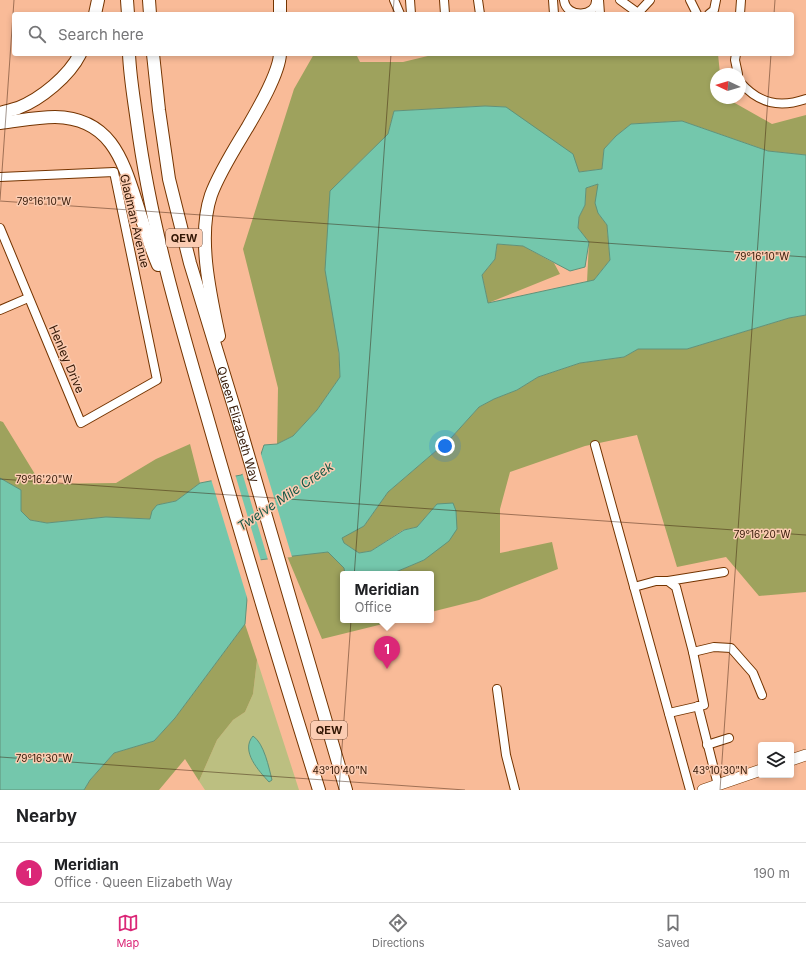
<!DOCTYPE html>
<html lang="en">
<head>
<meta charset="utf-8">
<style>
	body { margin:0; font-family:Inter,sans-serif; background:#f2f2f2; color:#202124 }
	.controls { position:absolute; right:12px; bottom:12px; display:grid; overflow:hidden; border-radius:4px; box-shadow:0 2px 6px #0003 }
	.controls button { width:36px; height:36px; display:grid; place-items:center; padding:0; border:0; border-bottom:1px solid #e0e0e0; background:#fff; color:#202124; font:20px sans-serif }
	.compass { position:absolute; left:710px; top:68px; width:36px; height:36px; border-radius:50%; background:#fff; box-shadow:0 2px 6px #0003; rotate:274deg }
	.you { position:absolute; left:445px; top:446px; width:14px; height:14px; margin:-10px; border:3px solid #fff; border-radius:50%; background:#1a73e8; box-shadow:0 0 0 6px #1a73e833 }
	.badge { display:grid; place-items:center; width:26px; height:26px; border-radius:50%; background:#db2777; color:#fff; font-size:13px; font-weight:700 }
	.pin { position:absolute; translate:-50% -33px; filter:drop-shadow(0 1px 2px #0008) }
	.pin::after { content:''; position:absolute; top:21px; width:14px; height:12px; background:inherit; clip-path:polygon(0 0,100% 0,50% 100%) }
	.popup { position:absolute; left:340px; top:571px; width:94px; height:52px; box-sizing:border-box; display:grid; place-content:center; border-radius:4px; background:#fff; filter:drop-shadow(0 1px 3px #0005); font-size:13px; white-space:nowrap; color:#757577 }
	.popup b { font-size:15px; color:#202124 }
	.popup::after { content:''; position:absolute; left:50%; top:100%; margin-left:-8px; border:8px solid transparent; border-top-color:#fff }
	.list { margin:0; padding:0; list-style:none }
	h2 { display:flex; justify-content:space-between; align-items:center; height:52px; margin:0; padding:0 16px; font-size:17px }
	h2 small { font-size:13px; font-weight:400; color:#757577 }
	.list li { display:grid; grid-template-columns:26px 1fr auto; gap:12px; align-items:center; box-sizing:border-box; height:60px; padding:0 16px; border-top:1px solid #e0e0e0 }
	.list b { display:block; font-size:15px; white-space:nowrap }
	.list p { margin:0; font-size:13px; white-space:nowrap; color:#757577 }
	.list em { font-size:13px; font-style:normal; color:#757577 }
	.icon { flex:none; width:22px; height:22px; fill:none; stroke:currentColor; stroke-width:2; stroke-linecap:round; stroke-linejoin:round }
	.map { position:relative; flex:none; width:806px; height:790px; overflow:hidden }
	.search { position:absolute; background:#fff; box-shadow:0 2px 6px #0003; left:12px; right:12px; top:12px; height:44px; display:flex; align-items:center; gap:10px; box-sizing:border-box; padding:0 14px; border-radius:4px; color:#757577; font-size:15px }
	.sheet { height:112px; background:#fff }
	nav { display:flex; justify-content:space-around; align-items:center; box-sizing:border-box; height:56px; border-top:1px solid #e0e0e0; background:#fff; font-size:11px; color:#757577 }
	nav a { display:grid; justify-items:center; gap:2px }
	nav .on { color:#db2777 }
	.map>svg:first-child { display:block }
	.green { fill:#bcbf81 }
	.forest { fill:#9ea25d }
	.water { fill:#74c7ac; stroke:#60927a; fill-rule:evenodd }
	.pier { fill:#f9bb98 }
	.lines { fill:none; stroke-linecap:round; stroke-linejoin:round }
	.minor-casing { stroke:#743400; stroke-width:10 }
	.major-casing { stroke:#743400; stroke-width:12 }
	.highway-casing { stroke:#743400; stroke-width:14 }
	.minor { stroke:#fff; stroke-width:8 }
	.major { stroke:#fff; stroke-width:11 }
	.highway { stroke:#fff; stroke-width:12 }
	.ticks { fill:none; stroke:#331705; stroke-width:1; stroke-opacity:0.45 }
	.labels { text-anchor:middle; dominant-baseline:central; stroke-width:3; stroke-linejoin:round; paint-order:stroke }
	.shield { fill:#fbccb2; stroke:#6f4d39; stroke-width:1 }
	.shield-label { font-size:11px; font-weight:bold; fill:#331705 }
	.street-label { font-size:12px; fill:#331705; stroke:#fbccb2 }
	.water-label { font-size:13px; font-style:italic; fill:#135846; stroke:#fbccb2 }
	.ticks-label { font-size:10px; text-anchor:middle; fill:#331705; stroke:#fbccb2; stroke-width:3; stroke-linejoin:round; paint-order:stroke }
</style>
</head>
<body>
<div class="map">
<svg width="806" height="790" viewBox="0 0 806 790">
	<rect width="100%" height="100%" fill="#f9bb98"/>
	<!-- green -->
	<polygon class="green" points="257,660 299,790 205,790 199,781 217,740 233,720 245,712 253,694"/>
	<!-- forest -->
	<g class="forest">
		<polygon points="314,54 356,54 360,62 403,62 436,54 718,54 720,74 716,74 716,98 726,98 772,124 806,115 806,155 768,151 682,121 631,124 616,136 604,149 602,169 578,172 506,107 485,106 394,111 388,134 330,191 340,377 317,410 293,436 277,444 278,388 243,249 294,89"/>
		<polygon points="598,184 598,213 607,225 610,260 594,280 587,282 589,242 578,228 579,217 585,205 586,188"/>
		<polygon points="497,244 523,246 554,263 560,274 488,303 482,275 495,259"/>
		<polygon points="806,315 806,592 759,596 726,557 677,567 637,435 585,446 510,472 500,509 500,553 552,542 558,569 479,600 431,612 431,574 391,574 424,560 437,504 417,527 403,530 371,551 359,553 344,543 341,538 364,526 388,492 451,438 479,407 494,399 517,390 538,377 580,363 624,357 638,349 687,349 789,318"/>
		<polygon points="0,421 3,422 41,484 116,483 156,459 190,444 200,483 176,501 157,505 150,519 106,517 47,523 30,520 21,511 21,490 0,478"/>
		<polygon points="328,552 344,568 345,574 343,574 343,620 399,620 322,639 287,556"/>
		<polygon points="245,624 257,660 253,694 245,712 233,720 217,740 199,781 185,759 159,790 84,790 90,780 114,753 154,741 175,718"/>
	</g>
	<!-- water -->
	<g class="water">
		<path d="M485,106L506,107L573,154L579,172L602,169L604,149L616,136L631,124L682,121L768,151L806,155V315L789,318L687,349H638L624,357L580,363L538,377L517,390L494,399L479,407L451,438L388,492L364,526L342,538L344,543L359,553L371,551L404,530L417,527L437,504L453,503L456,511L457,529L449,541L424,560L391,574H345L344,568L328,552L250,561L245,624L175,718L154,741L114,753L90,780L84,790H0V478L21,490V511L30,520L47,523L106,517L150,519L152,511L157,505L176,501L200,483L241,475L257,466L264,445L277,444L293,436L317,410L340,377L339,353L325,270L330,191L388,134L394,111ZM598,184L595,203L598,213L607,225L610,260L594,280L488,303L482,275L495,259L497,244L523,246L570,271L585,267L589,242L578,228L579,217L585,205L586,188Z"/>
		<path d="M253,736C264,743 269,768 272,780L269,782C259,771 240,751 253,736Z"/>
	</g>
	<!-- pier -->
	<g class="pier">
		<polygon points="260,451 292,557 268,560 242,472 256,465"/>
		<polygon points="235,474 261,561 252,563 249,604 211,479"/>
	</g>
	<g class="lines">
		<!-- minor casing -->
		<g class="minor-casing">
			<g id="minor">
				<polyline points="394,0 400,14"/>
				<polyline points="410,0 411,14"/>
				<polyline points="444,0 445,14"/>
				<polyline points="478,0 480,14"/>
				<polyline points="553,0 554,14"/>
				<path d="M564,0C566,19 597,17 596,0"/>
				<polyline points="599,0 600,14"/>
				<polyline points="620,0 638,13 650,0"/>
				<polyline points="690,0 697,14"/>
				<polyline points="709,14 714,10 716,0"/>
				<polyline points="740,14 741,0"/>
				<polyline points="736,54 735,60 738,74"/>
				<path d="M740,82C759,104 780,108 806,99"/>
				<polyline points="0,177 114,172 157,380 81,423 0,228"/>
				<polyline points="0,310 28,298"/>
				<polyline points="595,445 690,790"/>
				<polyline points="668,581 724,572"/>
				<polyline points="634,587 656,581 668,581 676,587 693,652 704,705 669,713"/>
				<polyline points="693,652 714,647 731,648 753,673 762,695"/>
				<polyline points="497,689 506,755 515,790"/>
				<polyline points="698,706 718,785"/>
				<polyline points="707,745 729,738"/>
			</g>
		</g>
		<!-- major casing -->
		<g class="major-casing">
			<g id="major">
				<polyline points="791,760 806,755"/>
				<polyline points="703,790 761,770"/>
			</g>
		</g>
		<!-- highway casing -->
		<g class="highway-casing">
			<g id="highway">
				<polyline points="127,0 128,14"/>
				<polyline points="149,0 150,14"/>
				<polyline points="280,0 280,14"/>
				<polyline points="95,14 98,0"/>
				<path d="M129,54C130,77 134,100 137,122C150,221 178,317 206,413C242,539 280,665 319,790"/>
				<path id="s1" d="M153,54L159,110L169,179L190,263L237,417L346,790"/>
				<path d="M0,113C6,111 12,110 18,108C41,99 69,76 80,54"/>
				<path d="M0,123C18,121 36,117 55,117C109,118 122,157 136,201C143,223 149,244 158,265"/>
				<path d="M219,336C210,294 197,236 211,195C219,173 235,148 247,128C257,111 279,74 280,54"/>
			</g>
		</g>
		<!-- minor -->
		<use href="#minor" class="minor"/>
		<!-- major -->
		<use href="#major" class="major"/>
		<!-- highway -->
		<use href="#highway" class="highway"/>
	</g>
	<!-- ticks -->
	<path class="ticks" d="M393,14L394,0M774,14L775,0M0,200L14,0M0,201L806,257M0,479L806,535M0,757L465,790M339,790L391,54M720,790L771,54"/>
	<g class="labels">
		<!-- shield labels -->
		<g class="shield">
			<rect x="166" y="229" width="36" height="18" rx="3"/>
			<rect x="311" y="721" width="36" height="18" rx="3"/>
		</g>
		<g class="shield-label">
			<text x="184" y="238">QEW</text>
			<text x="329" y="730">QEW</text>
		</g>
		<!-- street labels -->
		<g class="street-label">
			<text transform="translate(135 221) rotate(77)">Gladman Avenue</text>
			<text transform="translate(67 359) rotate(67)">Henley Drive</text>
			<text stroke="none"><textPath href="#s1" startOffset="381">Queen Elizabeth Way</textPath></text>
		</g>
		<!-- water labels -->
		<g class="water-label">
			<text transform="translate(285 496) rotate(-34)">Twelve Mile Creek</text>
		</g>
	</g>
	<g class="ticks-label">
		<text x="44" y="205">79°16'10"W</text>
		<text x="762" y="260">79°16'10"W</text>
		<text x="44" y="483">79°16'20"W</text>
		<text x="762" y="538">79°16'20"W</text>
		<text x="44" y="762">79°16'30"W</text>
		<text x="340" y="774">43°10'40"N</text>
		<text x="720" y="774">43°10'30"N</text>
	</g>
</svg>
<div class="controls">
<button><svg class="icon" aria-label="layers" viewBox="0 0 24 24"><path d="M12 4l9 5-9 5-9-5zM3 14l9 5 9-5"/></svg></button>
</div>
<svg class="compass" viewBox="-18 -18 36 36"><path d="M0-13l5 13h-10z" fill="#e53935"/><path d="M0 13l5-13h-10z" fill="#757577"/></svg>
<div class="you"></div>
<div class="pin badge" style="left:387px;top:669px">1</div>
<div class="popup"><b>Meridian</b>Office</div>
<div class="search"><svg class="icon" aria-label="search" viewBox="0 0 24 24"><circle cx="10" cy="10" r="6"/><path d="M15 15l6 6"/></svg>Search here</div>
</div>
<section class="sheet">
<h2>Nearby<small></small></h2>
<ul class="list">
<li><span class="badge">1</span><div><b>Meridian</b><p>Office · Queen Elizabeth Way</p></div><em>190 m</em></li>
</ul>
</section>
<nav>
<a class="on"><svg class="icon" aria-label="map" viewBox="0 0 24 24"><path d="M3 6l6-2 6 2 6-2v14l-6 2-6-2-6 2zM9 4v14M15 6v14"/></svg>Map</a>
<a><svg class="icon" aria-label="directions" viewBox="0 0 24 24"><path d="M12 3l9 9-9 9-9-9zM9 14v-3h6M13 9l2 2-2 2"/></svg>Directions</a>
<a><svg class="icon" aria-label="saved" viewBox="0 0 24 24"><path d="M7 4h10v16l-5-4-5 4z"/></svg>Saved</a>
</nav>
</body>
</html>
